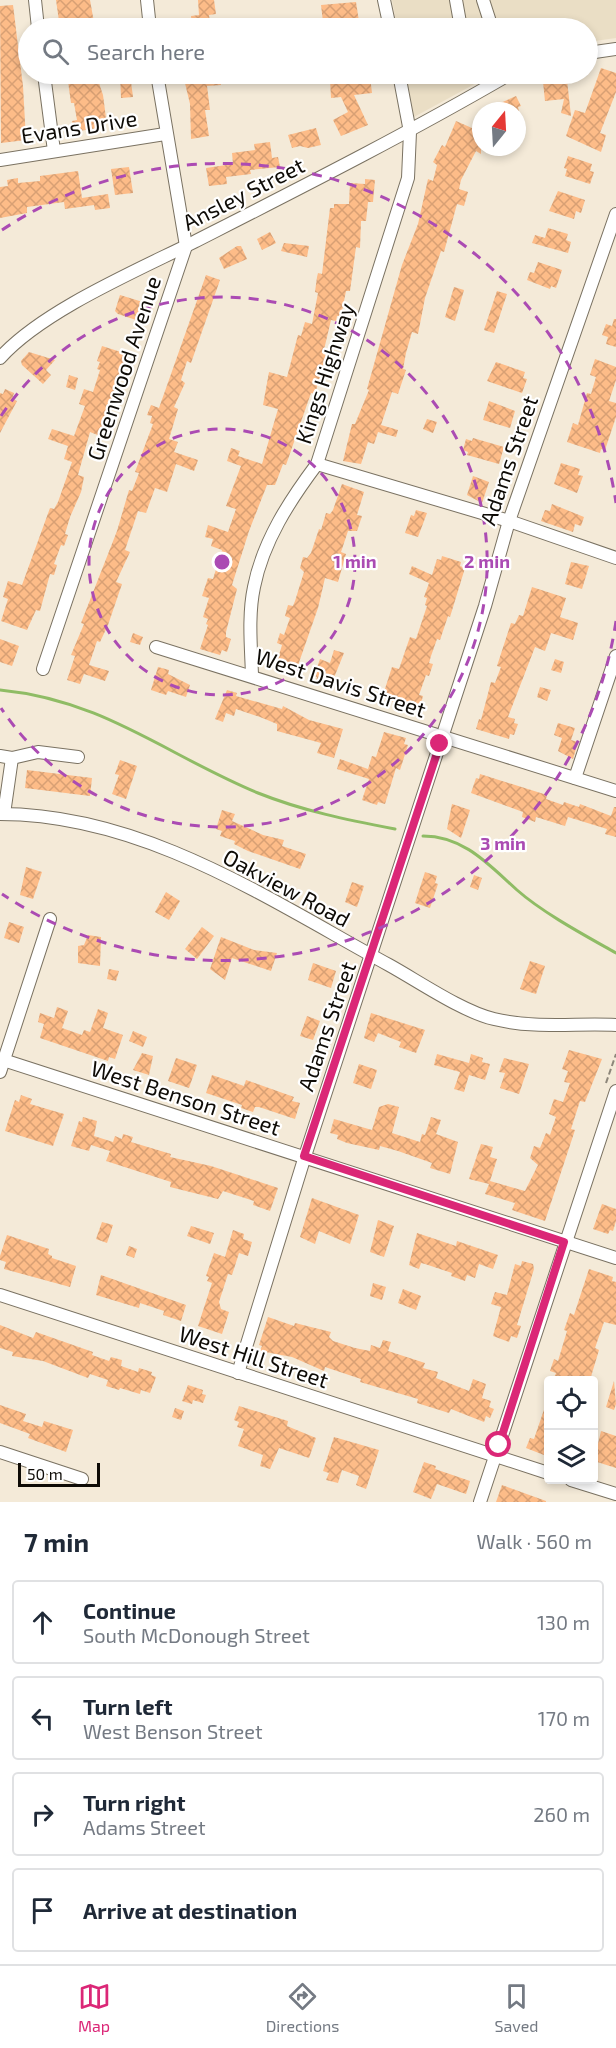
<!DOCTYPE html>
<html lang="en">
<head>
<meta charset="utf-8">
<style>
	body { margin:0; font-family:"Exo 2",sans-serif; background:#f6f6f7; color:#1f2937 }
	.controls { position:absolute; right:18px; bottom:18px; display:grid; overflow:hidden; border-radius:6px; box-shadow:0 3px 9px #0003 }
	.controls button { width:54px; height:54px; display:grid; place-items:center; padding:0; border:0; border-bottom:2px solid #e0e1e3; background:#fff; color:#1f2937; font:30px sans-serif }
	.compass { position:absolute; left:472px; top:102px; width:54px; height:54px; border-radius:50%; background:#fff; box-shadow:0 3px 9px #0003; rotate:18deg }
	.scale { position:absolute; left:18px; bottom:15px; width:82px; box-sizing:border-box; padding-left:6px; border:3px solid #0e0b06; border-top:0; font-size:16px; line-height:21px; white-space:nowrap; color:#0e0b06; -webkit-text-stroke:4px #fff; paint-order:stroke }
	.stop { position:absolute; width:18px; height:18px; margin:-14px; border:4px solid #db2777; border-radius:50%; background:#fff }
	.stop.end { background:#db2777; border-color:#fff; box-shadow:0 2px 6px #0008 }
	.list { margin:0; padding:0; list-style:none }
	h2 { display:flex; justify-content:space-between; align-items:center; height:78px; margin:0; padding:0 24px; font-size:26px }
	h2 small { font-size:20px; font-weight:400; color:#747a83 }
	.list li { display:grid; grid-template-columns:39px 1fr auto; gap:18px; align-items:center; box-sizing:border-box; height:84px; margin:0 12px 12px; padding:0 12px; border:2px solid #e0e1e3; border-radius:6px }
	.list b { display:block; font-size:22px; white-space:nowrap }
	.list p { margin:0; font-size:20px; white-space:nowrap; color:#747a83 }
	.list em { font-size:20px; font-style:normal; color:#747a83 }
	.icon { flex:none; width:33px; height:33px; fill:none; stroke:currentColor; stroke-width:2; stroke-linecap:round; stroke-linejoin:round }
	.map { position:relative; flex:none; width:616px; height:1502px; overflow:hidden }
	.search { position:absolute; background:#fff; box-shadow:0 3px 9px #0003; left:18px; right:18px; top:18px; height:66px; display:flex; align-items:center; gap:15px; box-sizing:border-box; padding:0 21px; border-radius:33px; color:#747a83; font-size:22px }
	.sheet { height:462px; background:#fff }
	nav { display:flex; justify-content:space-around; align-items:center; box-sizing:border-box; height:84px; border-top:2px solid #e0e1e3; background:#fff; font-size:16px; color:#747a83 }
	nav a { display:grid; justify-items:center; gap:3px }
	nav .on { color:#db2777 }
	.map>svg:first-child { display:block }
	.built { fill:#eadec5 }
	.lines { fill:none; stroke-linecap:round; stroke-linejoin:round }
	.stream { stroke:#8fbc65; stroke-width:3 }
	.building { fill:url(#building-cross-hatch) }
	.minor-casing { stroke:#7a7262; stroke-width:14 }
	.path { stroke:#8d867a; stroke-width:2; stroke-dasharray:6 3; stroke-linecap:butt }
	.minor { stroke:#fff; stroke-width:12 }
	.route { stroke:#db2777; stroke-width:8 }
	.ring { fill:none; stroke:#ab4bb3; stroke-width:3; stroke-dasharray:10 8 }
	.labels { text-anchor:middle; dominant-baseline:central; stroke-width:4.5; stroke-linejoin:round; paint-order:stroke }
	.street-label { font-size:22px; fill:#0e0b06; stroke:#fff }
	.centre { fill:#ab4bb3; stroke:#fff; stroke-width:3 }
	.ring-label { font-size:18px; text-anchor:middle; font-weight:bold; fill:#ab4bb3; stroke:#fff; stroke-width:4.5; stroke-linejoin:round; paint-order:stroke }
</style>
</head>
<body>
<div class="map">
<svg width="616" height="1502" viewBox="0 0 616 1502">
	<defs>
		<pattern id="building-cross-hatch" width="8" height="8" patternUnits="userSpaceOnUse" patternTransform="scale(1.5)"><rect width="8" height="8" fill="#fdbc88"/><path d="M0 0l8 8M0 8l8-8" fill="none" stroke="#d8a074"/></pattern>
	</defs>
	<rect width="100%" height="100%" fill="#f4ead8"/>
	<!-- built -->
	<g class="built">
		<polygon points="392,0 616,0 616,38 588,42 588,28 397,28"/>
		<polygon points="406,74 493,74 414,117"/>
	</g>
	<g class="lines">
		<!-- stream -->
		<g class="stream">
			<path d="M0,690C104,700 166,755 258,793C303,811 348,820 395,829"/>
			<path d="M423,836C464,836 489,865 517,890C543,913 586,936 616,953"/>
		</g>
	</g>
	<!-- building -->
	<g class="building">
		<polygon points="56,0 90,0 95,28 60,28"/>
		<polygon points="198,0 214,0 216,14 209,15 211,28 192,28 191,16 199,15"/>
		<polygon points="356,2 360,28 334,28 333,23 323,22 321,5"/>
		<polygon points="13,5 23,86 26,140 1,143 0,6"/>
		<polygon points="601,68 616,73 616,92 600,133 606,135 601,152 566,136 575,110 585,113"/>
		<polygon points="67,74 96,74 103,95 106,118 101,119 103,127 74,132 72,121 77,120 74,103 71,103"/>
		<polygon points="120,74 130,74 133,97 121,98"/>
		<polygon points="195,74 220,74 221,85 207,86 210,110 205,110 209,136 191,139 190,104 183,75"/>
		<polygon points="370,76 372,93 354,95 368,125 341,136 333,120 348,112 341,97 331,98 330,80"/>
		<polygon points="560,77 561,81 567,80 571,116 561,113 564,99 545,101 543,82"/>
		<polygon points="516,96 521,106 518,107 519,111 482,111"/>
		<polygon points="456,121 481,132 481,154 476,151 461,180 459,189 468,192 464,206 457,204 444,252 441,251 425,298 418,334 412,332 406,353 403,369 406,370 398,394 392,392 381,425 398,430 396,437 378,432 374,444 368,442 361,464 343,461 352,424 355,424 369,390 367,389 402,265 418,224 428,179 433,181 437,165 433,162 442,145 445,147"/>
		<polygon points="316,128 321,145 308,148 300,146 292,148 288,135"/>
		<polygon points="270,142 272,158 278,157 280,167 250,170 251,174 226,177 227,184 209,186 206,168 233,164 232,153 255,150 254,144"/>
		<polygon points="568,156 592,164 590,171 594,172 590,184 565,176 567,169 564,168"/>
		<polygon points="129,167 133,193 115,195 111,169"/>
		<polygon points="78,171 82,198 108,194 110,208 95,210 94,205 65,209 64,202 27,207 27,213 0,218 0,187 8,186 7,180 18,178 18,183 40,181 40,176"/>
		<polygon points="365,179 375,180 373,202 368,202 366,221 361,221 360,248 356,247 350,291 346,291 341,316 337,316 336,321 331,320 323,354 326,355 315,394 311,393 286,465 283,464 275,485 267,485 249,531 232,585 237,589 226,632 226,637 231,639 227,652 222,650 220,655 200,649 208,625 206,624 208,619 203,617 209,598 202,596 208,578 213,579 222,550 211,546 213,539 205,537 208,525 228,532 236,509 226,506 241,466 227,461 231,448 240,451 238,456 262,464 278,409 263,405 269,372 287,377 298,335 301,336 305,322 312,324 318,293 315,292 317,277 318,273 322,274 330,208 334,208 334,204 349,204 350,183 365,184"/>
		<polygon points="558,191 585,200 581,213 576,211 574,219 549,211"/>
		<polygon points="548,228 568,234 566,240 571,242 568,253 532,243 535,235 545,238"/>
		<polygon points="270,232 276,243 262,250 257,239"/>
		<polygon points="284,243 309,246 307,257 281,251"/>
		<polygon points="237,246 241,246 247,259 224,269 219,258"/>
		<polygon points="538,262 562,270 556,288 551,286 550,289 527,280 530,272 534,273"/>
		<polygon points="206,275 220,280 191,363 187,361 181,380 185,383 174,407 178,409 169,439 178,442 174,452 198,460 194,471 176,464 167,492 155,488 146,513 138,511 125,550 130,552 116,582 122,584 108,625 100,642 97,641 89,665 109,671 105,681 84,674 80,684 67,680 75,656 71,655 84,624 81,623 117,531 129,490 132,491 139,473 135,472 153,424 150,423 152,416 147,415 151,405 159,408"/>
		<polygon points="454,287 464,290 455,321 445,317"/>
		<polygon points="497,291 507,294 494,333 484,330"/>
		<polygon points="120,295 146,303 142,315 138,314 136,320 118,314 115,311"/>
		<polygon points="614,319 616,319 616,347 606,344 608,337 602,335 606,324 612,326"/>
		<polygon points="102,346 124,353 123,359 126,360 112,398 107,430 102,429 100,436 90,432 78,475 84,477 81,492 70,517 65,534 68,535 64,546 61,545 54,564 57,565 54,575 50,574 40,611 36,610 27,630 1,621 8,599 3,597 8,581 22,585 50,508 54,509 58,502 72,462 64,459 68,446 48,439 52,429 74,436 85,406 79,404 84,389 93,392 100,370 97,369 100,362 97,361"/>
		<polygon points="29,352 55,360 46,370 51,375 43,384 22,365 21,361"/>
		<polygon points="595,359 616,367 616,380 609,401 616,403 616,417 605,450 601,449 600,453 567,442 573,423 578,425 587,393 591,394 596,377 590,375"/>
		<polygon points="496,362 525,372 523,378 527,379 522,393 487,381"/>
		<polygon points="69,375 78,378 75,390 66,387"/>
		<polygon points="5,389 14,393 12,399 17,401 0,433 0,393 3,394"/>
		<polygon points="489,401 515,411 510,428 483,420"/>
		<polygon points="427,419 437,422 433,433 423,429"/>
		<polygon points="473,438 504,447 499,464 467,455 468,452 463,450 466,439 472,441"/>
		<polygon points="561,463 580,469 578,475 583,476 577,493 554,484"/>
		<polygon points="473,476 489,482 482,503 467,495"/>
		<polygon points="342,484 364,492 357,515 362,516 357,531 348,531 341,552 346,554 338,582 325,578 318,608 296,671 276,665 282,645 277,643 280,633 284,635 290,618 285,616 288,605 293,606 295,601 304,572 300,568 303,557 307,558 311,553 319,529 321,530 326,513 330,514 333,510"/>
		<polygon points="552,504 584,517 581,526 575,524 573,532 541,521 545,510 550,511"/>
		<polygon points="416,510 427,513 418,537 405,533 411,515 414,516"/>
		<polygon points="442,556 461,562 460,566 465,568 450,617 448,616 440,640 437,639 431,656 429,663 433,664 429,676 426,675 419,695 423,696 419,710 382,698 392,667 399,669 410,637 416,639 427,606 425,605 427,598 424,597 429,583 409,574 412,566 432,575 437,559 441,560"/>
		<polygon points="571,562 589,566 582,589 565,584"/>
		<polygon points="532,587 566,598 560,617 578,623 573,640 551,633 545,651 535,647 508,717 515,719 514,723 518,724 514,735 510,734 509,739 476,729 479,719 481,720 491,682 495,683 501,667 497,666 511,623 515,624 519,615 523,616"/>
		<polygon points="133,633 143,637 140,645 130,642"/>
		<polygon points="0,639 19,646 12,666 0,662"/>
		<polygon points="334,650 344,653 331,685 316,680 317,677 314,676 320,659 330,663"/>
		<polygon points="555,659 564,662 561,673 551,670"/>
		<polygon points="158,667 169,670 168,674 190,685 186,697 168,691 166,695 151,690"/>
		<polygon points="540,687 551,690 547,701 537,697"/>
		<polygon points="227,690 237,693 236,696 282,709 283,706 309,720 343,729 334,758 317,753 321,743 277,731 277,724 260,717 236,709 234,716 226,713 223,722 215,719"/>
		<polygon points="558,723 575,728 571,740 578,742 573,759 558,751 562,738 554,735"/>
		<polygon points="384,732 406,738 404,744 408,745 400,770 396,768 385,804 378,802 377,805 362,800 369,779 337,769 340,759 368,769 372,756 376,757"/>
		<polygon points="120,760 137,766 126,799 112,794 119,775 115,774"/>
		<polygon points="27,770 92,778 90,796 25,788"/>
		<polygon points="480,774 547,795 546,799 563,805 564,802 579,807 580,804 611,816 614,807 616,807 616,837 605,834 607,829 568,817 565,826 536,817 535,822 522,817 523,812 471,793 476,778 479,779"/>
		<polygon points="452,804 470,810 461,838 447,829"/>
		<polygon points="222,810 235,814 232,821 263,835 284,840 282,846 306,854 300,869 248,851 234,844 235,841 220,836 222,831 216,829"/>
		<polygon points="26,867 42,872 33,899 20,895"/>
		<polygon points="425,872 437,876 435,883 438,884 430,908 415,903"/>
		<polygon points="474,875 482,878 478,890 470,887"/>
		<polygon points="352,882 364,886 357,907 345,902"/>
		<polygon points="166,892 180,901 169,920 155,912"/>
		<polygon points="9,922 24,927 19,943 4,938"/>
		<polygon points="202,927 214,936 197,959 185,949"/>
		<polygon points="88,935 101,937 100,966 78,963 78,946 84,945"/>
		<polygon points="221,937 254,950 277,953 271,971 232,958 225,980 210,969"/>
		<polygon points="530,961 545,966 536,994 520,989"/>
		<polygon points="313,963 336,971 331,988 308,980"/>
		<polygon points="109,969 119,971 116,981 107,979"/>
		<polygon points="57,1007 68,1011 62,1028 82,1035 84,1030 90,1032 98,1009 108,1013 103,1028 123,1035 115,1059 109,1057 108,1061 40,1038 44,1024 38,1022 40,1013 54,1018"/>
		<polygon points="371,1013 425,1030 416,1053 399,1047 401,1042 378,1033 374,1042 364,1038"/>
		<polygon points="307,1016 320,1021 313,1040 300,1036"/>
		<polygon points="133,1031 147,1037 143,1047 129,1041"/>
		<polygon points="569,1050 602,1059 585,1102 580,1101 571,1129 575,1130 545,1221 512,1210 515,1203 485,1194 489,1184 469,1179 481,1144 493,1147 490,1157 497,1159 490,1181 525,1191 538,1165 530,1158 534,1146 540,1148 546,1133 550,1135 556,1117 549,1114 554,1099 563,1102 570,1083 564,1082 568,1071 562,1069"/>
		<polygon points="142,1053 153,1056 149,1075 133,1070"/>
		<polygon points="437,1054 469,1063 471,1054 483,1058 482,1062 490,1064 485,1080 469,1075 464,1092 454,1089 460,1072 434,1065"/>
		<polygon points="176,1058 197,1065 189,1088 168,1081"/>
		<polygon points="504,1058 529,1064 519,1094 500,1088 505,1073 499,1072"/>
		<polygon points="359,1064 377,1070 371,1089 353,1083"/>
		<polygon points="212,1075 244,1086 246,1080 294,1097 292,1101 300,1103 295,1119 259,1107 255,1107 253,1112 241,1108 242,1105 206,1093"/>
		<polygon points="21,1095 32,1099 30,1104 64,1114 53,1146 5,1131 15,1100 19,1102"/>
		<polygon points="388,1104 399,1107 392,1133 420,1142 422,1134 425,1135 431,1117 441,1120 436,1134 458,1142 450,1174 430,1168 432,1163 398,1151 380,1146 379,1150 347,1143 337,1139 338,1135 330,1133 334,1119 372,1130 379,1107"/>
		<polygon points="83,1117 97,1121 94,1136 113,1142 115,1136 122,1139 123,1134 133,1137 131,1142 171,1154 170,1157 211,1166 278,1188 270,1211 253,1205 254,1201 223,1191 218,1199 170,1187 171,1182 106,1161 110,1151 91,1145 89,1151 71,1146 79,1121 82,1122"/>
		<polygon points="312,1198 359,1215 350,1244 319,1231 315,1244 300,1237"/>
		<polygon points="602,1204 616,1209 616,1221 613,1231 610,1230 608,1234 593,1229"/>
		<polygon points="378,1220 394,1226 384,1257 370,1252"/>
		<polygon points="102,1222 113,1225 107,1243 96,1239"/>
		<polygon points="191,1226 214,1233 210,1244 187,1236"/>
		<polygon points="233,1230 244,1234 243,1239 252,1242 248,1256 239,1253 232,1275 228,1274 219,1302 221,1309 229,1312 222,1334 198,1326 212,1283 207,1281 209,1277 206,1276 214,1253 225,1257"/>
		<polygon points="417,1233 456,1246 457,1241 498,1255 493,1269 479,1264 475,1278 467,1275 465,1281 451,1276 452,1273 425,1264 421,1263 419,1269 409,1265"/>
		<polygon points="7,1235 49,1249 48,1254 52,1256 52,1258 76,1266 70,1287 4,1269 6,1262 0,1260 0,1256"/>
		<polygon points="129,1246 137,1249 134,1258 126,1255"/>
		<polygon points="522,1261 533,1264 534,1269 517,1325 521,1326 517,1338 511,1336 509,1342 493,1336 501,1307 491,1304 495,1292 507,1295 515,1264 521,1266"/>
		<polygon points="589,1269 613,1277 612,1281 616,1282 616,1325 604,1322 595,1348 599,1350 590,1380 553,1380 556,1373 550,1371 554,1359 558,1361 567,1331 564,1330 570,1313 574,1315"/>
		<polygon points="101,1275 186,1305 181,1321 163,1315 164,1311 140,1303 139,1308 96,1295"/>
		<polygon points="373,1283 386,1287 382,1300 370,1296"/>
		<polygon points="403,1289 421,1296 416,1310 398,1303"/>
		<polygon points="268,1317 294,1326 295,1323 331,1332 329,1337 333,1341 355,1348 370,1351 371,1345 380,1348 383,1340 391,1342 388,1351 425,1363 423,1368 438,1372 436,1378 469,1391 473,1379 486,1384 482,1398 491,1401 489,1407 494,1409 490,1418 486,1416 484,1422 451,1409 449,1413 417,1403 418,1399 360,1382 361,1379 325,1367 324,1371 292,1357 260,1351 262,1346 259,1345"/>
		<polygon points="0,1325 33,1338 36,1332 93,1352 92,1355 109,1361 111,1357 122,1360 121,1366 138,1372 139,1368 152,1372 151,1375 156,1377 150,1393 141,1390 140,1394 120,1388 119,1390 106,1386 108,1380 90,1374 88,1378 43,1361 12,1356 13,1352 0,1348"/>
		<polygon points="614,1381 616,1404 614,1410 606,1407"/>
		<polygon points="188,1385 203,1390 202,1394 206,1395 203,1403 193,1400 192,1404 182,1401"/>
		<polygon points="547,1401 549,1402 549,1457 526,1448 530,1438 534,1439"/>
		<polygon points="0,1405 26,1414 23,1421 42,1427 44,1421 73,1430 66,1452 28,1438 30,1434 0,1423"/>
		<polygon points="239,1406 288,1421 287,1426 316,1438 309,1458 279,1448 270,1469 260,1466 263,1455 238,1446 244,1429 237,1427 239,1422 234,1420"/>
		<polygon points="175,1408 184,1411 181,1420 172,1417"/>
		<polygon points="601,1431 616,1436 616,1468 594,1461"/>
		<polygon points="334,1437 379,1450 366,1489 356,1485 359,1476 342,1470 338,1483 326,1480 329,1473 323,1471"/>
		<polygon points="424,1462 436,1466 435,1469 470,1481 466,1494 437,1484 431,1499 413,1492"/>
		<polygon points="502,1485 546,1501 546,1502 496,1502"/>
	</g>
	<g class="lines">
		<!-- minor casing -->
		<g class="minor-casing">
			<g id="minor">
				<polyline points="35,0 38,28"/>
				<polyline points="147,0 150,28"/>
				<polyline points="384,0 390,28"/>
				<polyline points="456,0 461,28"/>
				<polyline points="483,0 492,28"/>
				<polyline points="588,53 616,49"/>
				<polyline points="44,74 54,151"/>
				<polyline points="0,160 165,134"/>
				<path d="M0,358C42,311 136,271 194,242C300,188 407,134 510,74"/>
				<polyline points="317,464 509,521 616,558"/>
				<polyline points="156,647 616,791"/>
				<polyline points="43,669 186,246 157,74"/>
				<path d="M252,675C251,646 248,615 254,587C263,541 290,500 317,464L408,178L410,132L399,74"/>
				<polyline points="0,756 12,758 4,814"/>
				<polyline points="12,758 38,752 78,757"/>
				<polyline points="575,778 616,656"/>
				<path d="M0,814C143,814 268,899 389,965C418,981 463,1012 494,1019C535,1029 575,1023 616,1025"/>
				<polyline points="0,1059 616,1258"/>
				<polyline points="0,1072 50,919"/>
				<polyline points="0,1295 548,1473"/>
				<polyline points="238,1373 305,1156 485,606 509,521 616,214"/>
				<polyline points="0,1452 82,1479"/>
				<polyline points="571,1480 616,1494"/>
				<polyline points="480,1502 616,1091"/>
			</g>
		</g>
		<!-- path -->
		<polyline class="path" points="606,1083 616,1054"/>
		<!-- minor -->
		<use href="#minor" class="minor"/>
	</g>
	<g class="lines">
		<!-- route -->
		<polyline class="route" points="440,744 304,1156 564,1242 499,1445"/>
	</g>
	<!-- distance rings -->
	<g class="ring">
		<circle cx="222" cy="562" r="133"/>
		<path d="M1 416A265 265 0 1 1 1 708"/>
		<path d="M616 621A398 398 0 0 1 2 894M2 230A398 398 0 0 1 616 503"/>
	</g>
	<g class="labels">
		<!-- street labels -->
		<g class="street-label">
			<text transform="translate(79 126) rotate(-9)">Evans Drive</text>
			<text transform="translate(243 193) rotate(-27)">Ansley Street</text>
			<text transform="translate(123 368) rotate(-72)">Greenwood Avenue</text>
			<text transform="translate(324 373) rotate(-72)">Kings Highway</text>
			<text transform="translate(508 460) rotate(-71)">Adams Street</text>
			<text transform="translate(341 682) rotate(18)">West Davis Street</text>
			<text transform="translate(287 887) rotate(28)">Oakview Road</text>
			<text transform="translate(326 1026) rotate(-71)">Adams Street</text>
			<text transform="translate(186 1097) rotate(18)">West Benson Street</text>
			<text transform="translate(254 1356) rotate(18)">West Hill Street</text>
		</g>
	</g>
	<circle cx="222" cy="562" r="9" class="centre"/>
	<g class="ring-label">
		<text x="355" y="568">1 min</text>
		<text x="487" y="568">2 min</text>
		<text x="503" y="850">3 min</text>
	</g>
</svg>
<div class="controls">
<button><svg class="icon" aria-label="locate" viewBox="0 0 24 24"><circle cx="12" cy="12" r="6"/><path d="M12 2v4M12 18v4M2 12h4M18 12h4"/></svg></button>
<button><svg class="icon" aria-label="layers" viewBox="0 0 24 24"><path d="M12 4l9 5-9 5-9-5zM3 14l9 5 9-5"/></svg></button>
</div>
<svg class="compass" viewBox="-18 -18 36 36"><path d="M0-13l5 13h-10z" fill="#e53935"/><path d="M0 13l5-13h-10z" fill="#747a83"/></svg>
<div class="scale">50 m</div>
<div class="stop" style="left:499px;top:1445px"></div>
<div class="stop end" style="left:440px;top:744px"></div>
<div class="search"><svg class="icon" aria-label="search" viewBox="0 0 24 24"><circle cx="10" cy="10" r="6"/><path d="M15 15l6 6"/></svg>Search here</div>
</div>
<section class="sheet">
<h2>7 min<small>Walk · 560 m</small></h2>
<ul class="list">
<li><svg class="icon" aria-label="ahead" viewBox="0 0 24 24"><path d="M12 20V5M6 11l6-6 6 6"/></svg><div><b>Continue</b><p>South McDonough Street</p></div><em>130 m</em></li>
<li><svg class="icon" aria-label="left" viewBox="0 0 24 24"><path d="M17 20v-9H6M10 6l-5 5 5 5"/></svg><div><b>Turn left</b><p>West Benson Street</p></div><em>170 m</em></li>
<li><svg class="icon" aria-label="right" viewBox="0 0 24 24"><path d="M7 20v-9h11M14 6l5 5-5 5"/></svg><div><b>Turn right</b><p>Adams Street</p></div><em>260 m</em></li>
<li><svg class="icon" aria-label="arrive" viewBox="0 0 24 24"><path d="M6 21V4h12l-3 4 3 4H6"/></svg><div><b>Arrive at destination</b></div></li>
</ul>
</section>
<nav>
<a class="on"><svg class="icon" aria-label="map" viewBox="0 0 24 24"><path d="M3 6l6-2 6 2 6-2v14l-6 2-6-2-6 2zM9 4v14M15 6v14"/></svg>Map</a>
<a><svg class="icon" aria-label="directions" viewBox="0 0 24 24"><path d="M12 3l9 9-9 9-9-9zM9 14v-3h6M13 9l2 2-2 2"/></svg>Directions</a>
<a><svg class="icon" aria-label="saved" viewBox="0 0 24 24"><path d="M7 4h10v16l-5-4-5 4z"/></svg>Saved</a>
</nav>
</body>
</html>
